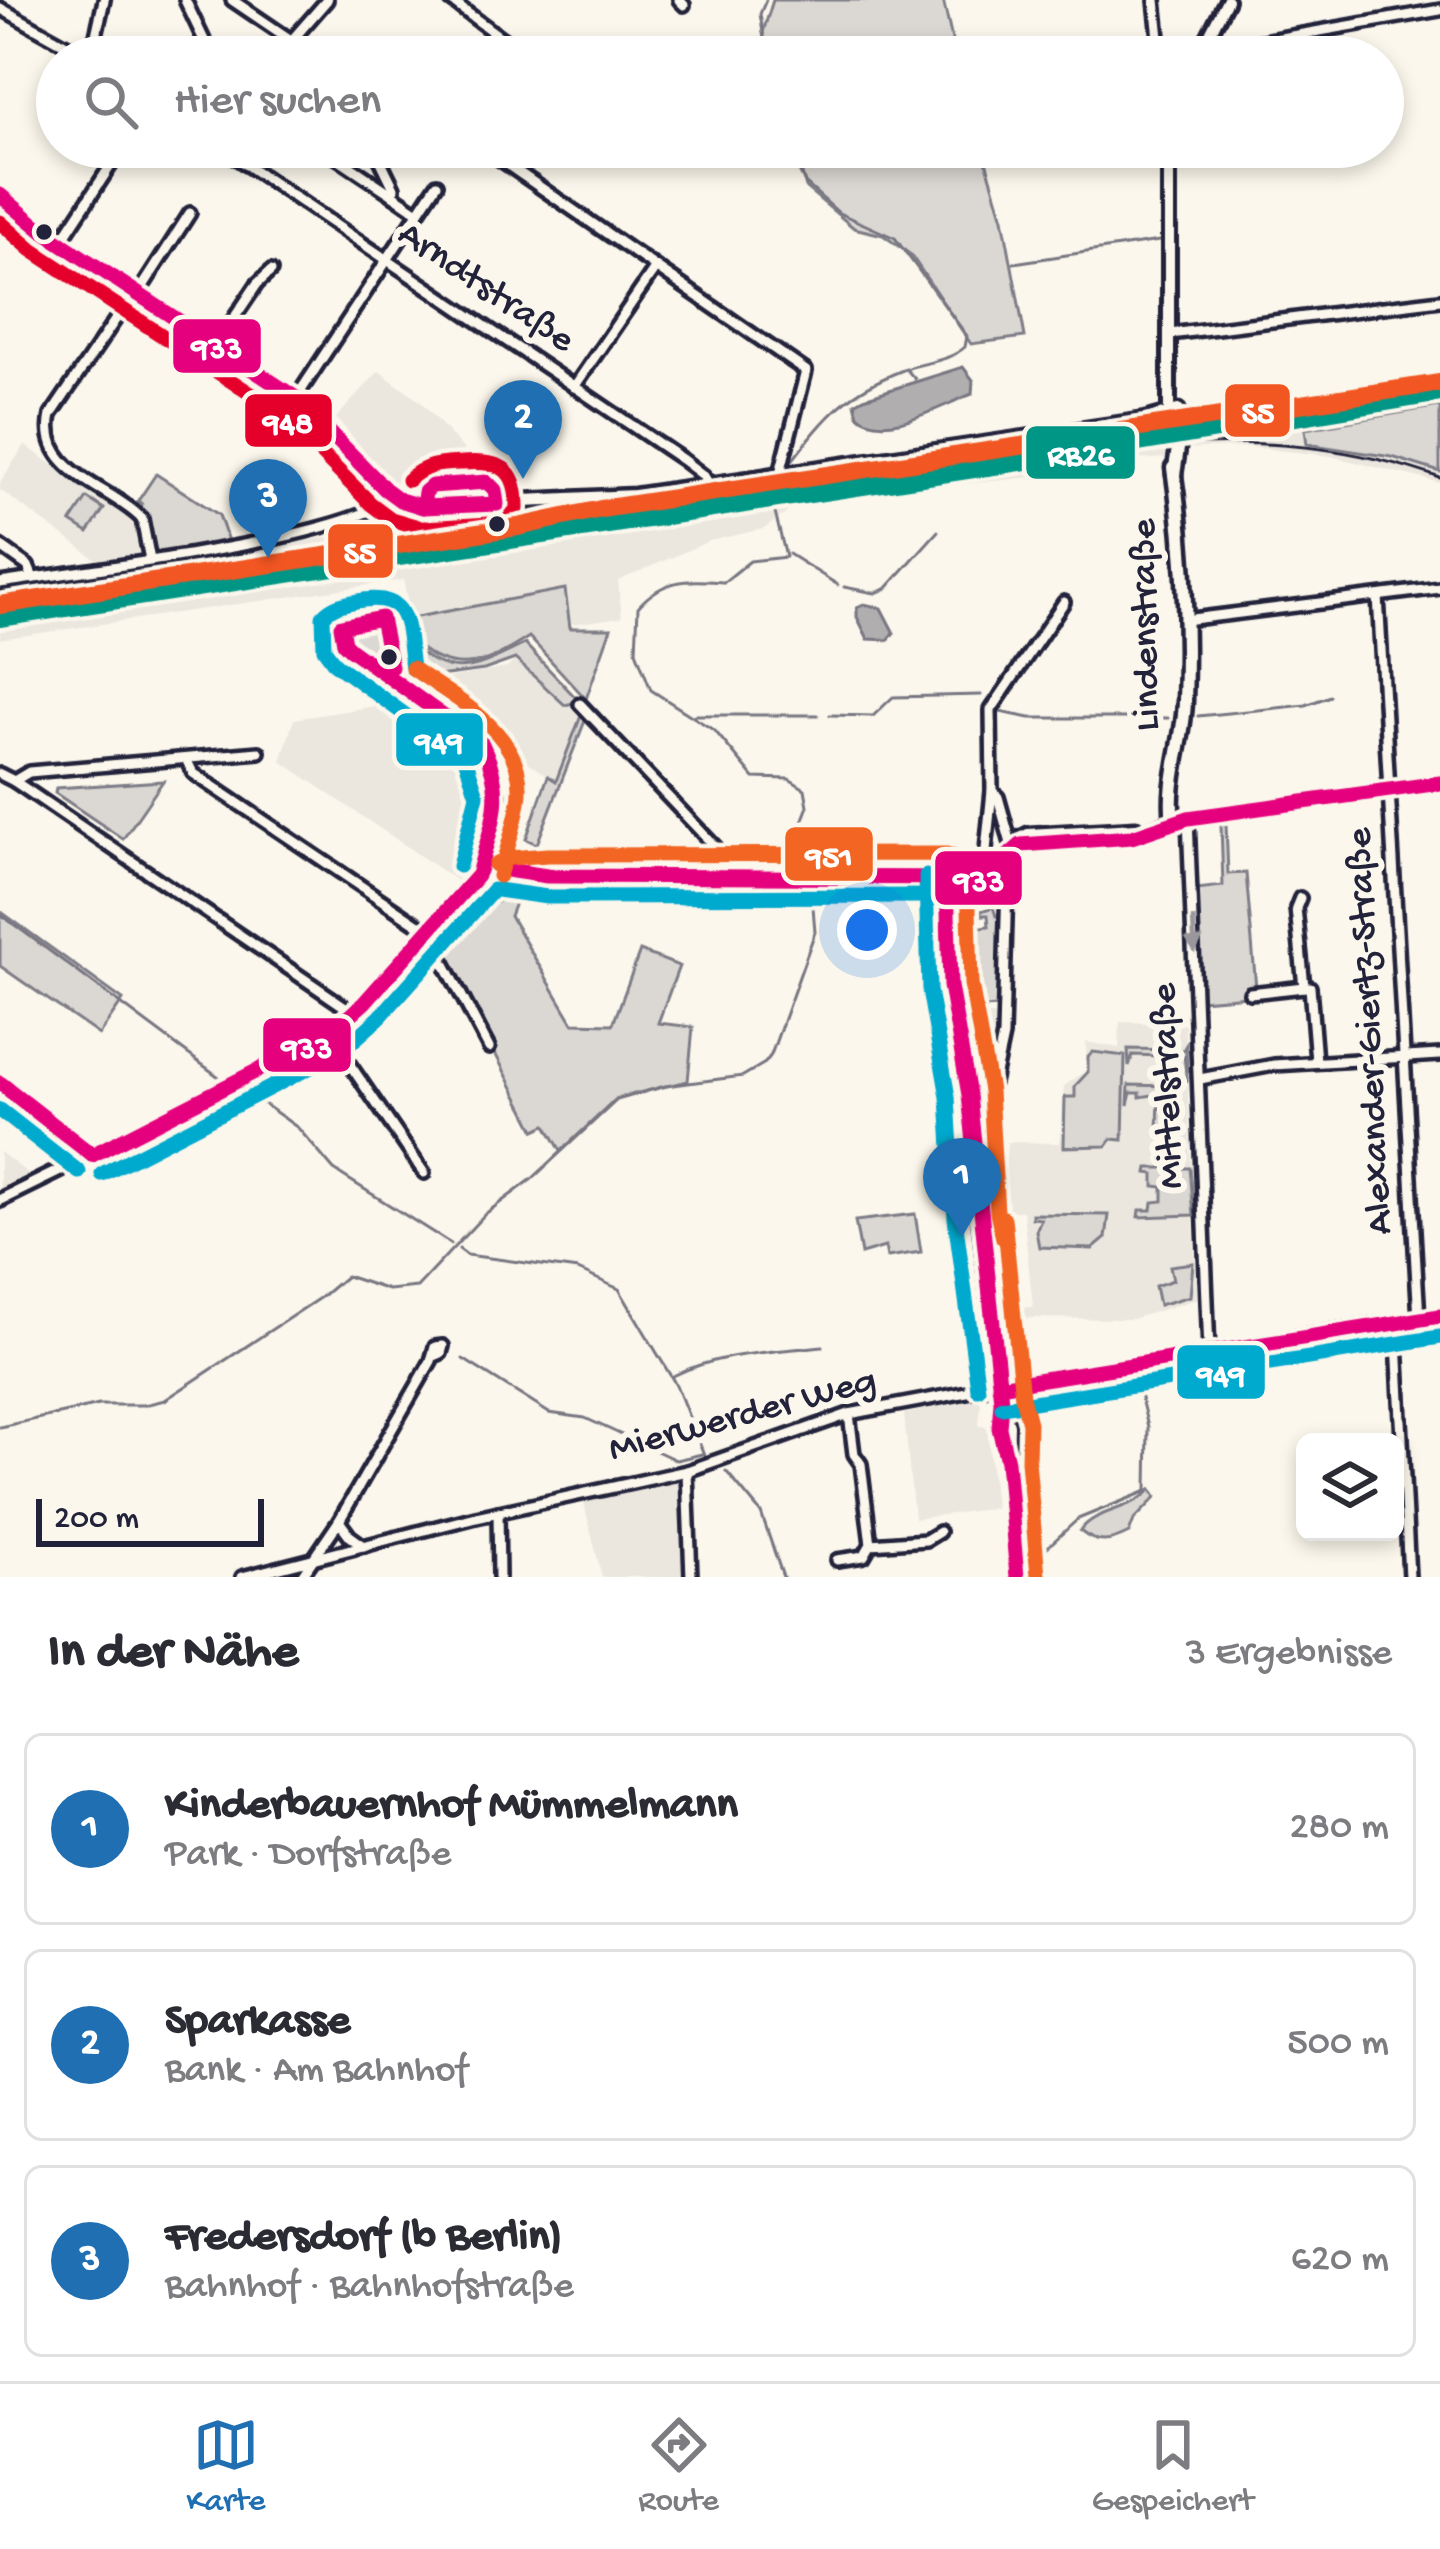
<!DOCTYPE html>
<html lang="de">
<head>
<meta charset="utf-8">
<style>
	body { margin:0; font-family:"Gochi Hand",sans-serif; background:#f2f2f3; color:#2b2b33 }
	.controls { position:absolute; right:36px; bottom:36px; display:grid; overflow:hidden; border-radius:18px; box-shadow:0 6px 18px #0003 }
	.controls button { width:108px; height:108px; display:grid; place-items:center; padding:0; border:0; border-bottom:3px solid #e1e1e2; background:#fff; color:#2b2b33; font:60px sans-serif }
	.scale { position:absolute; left:36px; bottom:30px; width:228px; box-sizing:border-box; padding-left:12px; border:6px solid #22223b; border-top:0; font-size:33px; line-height:42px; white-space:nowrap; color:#22223b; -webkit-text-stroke:9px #fbf7ec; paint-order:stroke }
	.you { position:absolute; left:867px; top:930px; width:42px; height:42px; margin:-30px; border:9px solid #fff; border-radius:50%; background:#1a73e8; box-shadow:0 0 0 18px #1a73e833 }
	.badge { display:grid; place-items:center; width:78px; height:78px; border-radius:50%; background:#1f6fb2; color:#fff; font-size:39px; font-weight:700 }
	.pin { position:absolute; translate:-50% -99px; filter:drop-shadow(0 3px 6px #0008) }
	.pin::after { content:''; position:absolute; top:63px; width:42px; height:36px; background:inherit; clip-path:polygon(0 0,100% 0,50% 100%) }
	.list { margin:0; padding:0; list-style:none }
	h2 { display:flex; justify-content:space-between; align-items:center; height:156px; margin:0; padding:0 48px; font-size:51px }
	h2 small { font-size:39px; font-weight:400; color:#7c7c81 }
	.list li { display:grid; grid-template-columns:78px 1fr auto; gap:36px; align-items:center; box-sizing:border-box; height:192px; margin:0 24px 24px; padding:0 24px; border:3px solid #e1e1e2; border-radius:18px }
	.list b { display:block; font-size:45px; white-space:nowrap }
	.list p { margin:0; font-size:39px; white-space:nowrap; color:#7c7c81 }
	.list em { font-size:39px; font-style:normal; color:#7c7c81 }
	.icon { flex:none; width:66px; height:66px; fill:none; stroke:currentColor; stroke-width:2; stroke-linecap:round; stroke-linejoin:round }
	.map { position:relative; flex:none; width:1440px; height:1577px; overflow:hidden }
	.search { position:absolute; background:#fff; box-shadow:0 6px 18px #0003; left:36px; right:36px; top:36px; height:132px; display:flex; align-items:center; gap:30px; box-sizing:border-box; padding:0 42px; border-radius:66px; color:#7c7c81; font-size:45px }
	.sheet { height:804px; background:#fff }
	nav { display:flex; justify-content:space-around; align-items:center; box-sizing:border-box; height:168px; border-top:3px solid #e1e1e2; background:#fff; font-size:33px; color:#7c7c81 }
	nav a { display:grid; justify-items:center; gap:6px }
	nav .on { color:#1f6fb2 }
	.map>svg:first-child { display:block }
	.built { fill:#ebe7df }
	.green { fill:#dbd8d3; stroke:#7e7d87; stroke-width:3 }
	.water { fill:#b1aeb0; stroke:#787681; stroke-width:3 }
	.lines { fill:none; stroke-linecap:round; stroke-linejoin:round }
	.stream { stroke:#787681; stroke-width:3 }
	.minor-casing { stroke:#22223b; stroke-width:18 }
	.tertiary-casing { stroke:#22223b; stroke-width:20 }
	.secondary-casing { stroke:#22223b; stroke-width:21 }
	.minor { stroke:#fbf7ec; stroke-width:9 }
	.tertiary { stroke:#fbf7ec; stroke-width:10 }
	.secondary { stroke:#fbf7ec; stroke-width:12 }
	.rail { stroke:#22223b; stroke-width:3 }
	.bus-1-casing { stroke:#fbf7ec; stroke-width:24 }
	.bus-2-casing { stroke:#fbf7ec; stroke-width:24 }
	.bus-3-casing { stroke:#fbf7ec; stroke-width:24 }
	.bus-4-casing { stroke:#fbf7ec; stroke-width:24 }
	.bus-1 { stroke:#e5007d; stroke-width:15 }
	.bus-2 { stroke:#00a9ce; stroke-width:15 }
	.bus-3 { stroke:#f26522; stroke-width:15 }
	.bus-4 { stroke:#e4002b; stroke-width:15 }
	.rail-1-casing { stroke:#fbf7ec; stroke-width:27 }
	.rail-2-casing { stroke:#fbf7ec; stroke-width:27 }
	.rail-1 { stroke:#009686; stroke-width:18 }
	.rail-2 { stroke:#f25721; stroke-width:18 }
	.oneway { fill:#99979c }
	.bus-dot { fill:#22223b; stroke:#fbf7ec; stroke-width:4.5 }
	.labels { text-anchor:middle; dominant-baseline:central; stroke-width:12; stroke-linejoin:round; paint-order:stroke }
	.street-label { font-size:39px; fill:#22223b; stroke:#fbf7ec }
	.line-badge { stroke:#fbf7ec; stroke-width:4.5 }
	.badge-label { font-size:33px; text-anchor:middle; font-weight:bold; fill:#fff }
</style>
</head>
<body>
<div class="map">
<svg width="1440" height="1577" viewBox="0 0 1440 1577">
	<rect width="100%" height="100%" fill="#fbf7ec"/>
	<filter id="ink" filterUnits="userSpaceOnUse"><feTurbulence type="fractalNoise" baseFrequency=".00833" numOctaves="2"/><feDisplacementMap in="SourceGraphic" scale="24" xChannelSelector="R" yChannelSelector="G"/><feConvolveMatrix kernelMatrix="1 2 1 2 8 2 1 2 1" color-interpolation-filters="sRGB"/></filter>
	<g filter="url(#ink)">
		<!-- built -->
		<g class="built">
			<polygon points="379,371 421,402 466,452 473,469 392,482 336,418"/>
			<polygon points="1440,379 1440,406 1305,429 1307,444 1334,446 1427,467 1440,472 1440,483 1331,456 1251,447 1169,449 1167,458 1133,460 1079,472 929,488 792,509 764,529 709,541 618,581 622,617 571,624 565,589 411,617 403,580 0,639 0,588 246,548 367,532 464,526 537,511 573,509 574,504 718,490"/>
			<polygon points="25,445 136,524 141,557 101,563 0,490 0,482"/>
			<polygon points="524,651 582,713 555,781 430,693 428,681 507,668"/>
			<polygon points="401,702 468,749 484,784 469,862 460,883 281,761 294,719"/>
			<polygon points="986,1015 1002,1015 996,1065 972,1066 966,1039 986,1038"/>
			<polygon points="1120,1022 1185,1024 1197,1299 1132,1319 999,1318 998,1308 1033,1307 1023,1211 987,1210 986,1189 1004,1190 1007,1142 1060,1143 1064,1086 1087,1070 1086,1042 1119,1048"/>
			<polygon points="0,1152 30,1175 0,1190"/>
			<polygon points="981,1397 979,1426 987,1427 995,1508 914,1519 904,1414"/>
			<polygon points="679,1478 682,1577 602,1577 583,1500"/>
		</g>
		<!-- green -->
		<g class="green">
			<polygon points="773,0 943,0 956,57 769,57 763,32"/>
			<polygon points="795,147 982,147 1003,218 1025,337 971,344 911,255 883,235 854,228 806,188"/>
			<polygon points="1440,406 1440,472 1392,457 1307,444 1305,429"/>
			<polygon points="156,474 219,515 229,544 154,557 139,510 142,504 138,501"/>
			<polygon points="87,498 104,509 88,533 71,522"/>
			<path d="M565,589L570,628H611L586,699L529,637C489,663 456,679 416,645L411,618Z"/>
			<polygon points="373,622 375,623 382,666 376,663 378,657 354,640 350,645 346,639 349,625 354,630 373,628"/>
			<path d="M525,644L575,697L586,718L537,844L526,839L548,776L556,781L582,713L573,703L565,705L515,659L484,670L439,676L429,690L436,697L432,702L408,685L411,669L417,665L414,647C455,684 482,664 525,644Z"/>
			<polygon points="163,781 123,839 55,793 56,788"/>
			<polygon points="1221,824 1226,824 1228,874 1246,873 1256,988 1248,996 1200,1000 1196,889 1223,886"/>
			<polygon points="514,884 522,884 510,916 573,1023 613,1024 640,951 679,966 658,1023 693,1027 688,1081 617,1098 561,1151 546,1125 535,1130 435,938 475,899 497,902"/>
			<polygon points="1004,888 999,1007 984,1008 986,1038 966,1038 960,1008 956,922 972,910 977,915 968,916 969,928 989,926 988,915 981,915 981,911 993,907 996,916 1002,915 1000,897 995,896 995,889"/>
			<polygon points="0,911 123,1000 99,1035 0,966"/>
			<polygon points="1186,1045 1187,1082 1184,1056 1167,1056 1166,1082 1161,1082 1161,1056 1133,1055 1129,1066 1128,1049 1183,1050"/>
			<polygon points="1093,1052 1125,1056 1123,1140 1112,1139 1107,1146 1064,1147 1065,1097 1075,1097 1075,1086 1088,1072 1088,1057"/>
			<polygon points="1129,1085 1169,1086 1168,1132 1158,1132 1159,1094 1140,1097 1140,1093 1131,1093 1128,1105"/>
			<polygon points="1148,1168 1190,1168 1194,1215 1139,1217 1140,1210 1152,1210 1153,1202 1163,1201 1163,1187 1154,1186 1154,1174 1147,1173"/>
			<polygon points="915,1214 921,1252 887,1257 885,1247 861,1254 855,1221"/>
			<polygon points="1032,1214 1109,1215 1106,1238 1093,1249 1039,1247 1036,1231 1041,1219 1032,1218"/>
			<polygon points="1193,1263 1190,1296 1159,1305 1155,1286 1173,1280 1170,1266"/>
			<path d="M1151,1489L1156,1497L1134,1520L1129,1533C1110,1543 1097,1545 1080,1531C1096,1508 1133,1511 1151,1489Z"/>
		</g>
		<!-- water -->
		<g class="water">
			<path d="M963,367L973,380L972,394C942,405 885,440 858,415L855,403L864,398Z"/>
			<polygon points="864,604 881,608 894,633 888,640 868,639 857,617 857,608"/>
		</g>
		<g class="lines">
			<!-- stream -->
			<g class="stream">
				<polyline points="766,0 760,14 767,57"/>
				<path d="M787,147L805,183L839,213L895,238L967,336L965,347C948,362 924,362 903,370C842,394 826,417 788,466"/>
				<polyline points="1014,263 1159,241"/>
				<polyline points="907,370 915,379"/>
				<path d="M774,509L786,557L750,561L724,582C689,580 664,577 638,607L636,651L651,690L715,731L754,778L789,779L805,789L808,806L792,848L807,873"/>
				<polyline points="789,554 838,585"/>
				<polyline points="844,587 875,593 886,589 938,531"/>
				<polyline points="1000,712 1030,718 1168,718"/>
				<polyline points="694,715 818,715"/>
				<polyline points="830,715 873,716 893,697 981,695"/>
				<polyline points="1198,716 1306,705 1330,696"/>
				<polyline points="0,914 223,1080"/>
				<polyline points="260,1101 298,1128 334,1170 451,1244"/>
				<polyline points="459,1249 467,1255 578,1270 619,1289 676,1385 705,1457"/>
				<polyline points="1312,1344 1322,1342"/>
				<polyline points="1263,1353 1300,1346"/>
				<polyline points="463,1359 549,1413 585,1418 676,1460 702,1454"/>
				<polyline points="1206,1364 1251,1356"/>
				<polyline points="1157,1374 1191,1367"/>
				<path d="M673,1376C718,1353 772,1352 823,1346"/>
				<polyline points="0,1427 99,1405 144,1405 165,1400 321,1297 346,1276 388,1290 417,1287 485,1214 532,1179 617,1100 665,1086 743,1076 765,1063 771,1055 815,932 811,881"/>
				<polyline points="726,1471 761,1513 783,1577"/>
				<polyline points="1027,1560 1040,1554 1078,1519 1147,1491 1148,1427 1136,1378 1147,1376"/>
			</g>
			<!-- minor casing -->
			<g class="minor-casing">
				<g id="minor">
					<polyline points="185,0 212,57"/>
					<polyline points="232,0 316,57"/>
					<polyline points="450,0 527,57"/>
					<polyline points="679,0 684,5"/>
					<polyline points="1155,0 1161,57"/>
					<polyline points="0,8 88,57"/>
					<polyline points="292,40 327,0"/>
					<polyline points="1204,45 1217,49 1440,10"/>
					<polyline points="91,57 104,0"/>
					<polyline points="535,57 542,57"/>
					<polyline points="220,147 683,460 704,476 710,486"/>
					<polyline points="321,147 393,195"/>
					<polyline points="374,147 394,188 393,195 418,212"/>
					<polyline points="482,147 806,371 779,477"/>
					<polyline points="60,243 111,165"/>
					<path d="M134,292L51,415C38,472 112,487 142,519L150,560"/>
					<polyline points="138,294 190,213"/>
					<polyline points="1170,334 1440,300"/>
					<polyline points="216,345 257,284 271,271"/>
					<polyline points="574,387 654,270"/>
					<polyline points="296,398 437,184"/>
					<polyline points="0,546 28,566 33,578"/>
					<path d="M0,583C69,572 355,539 392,496"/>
					<polyline points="1378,596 1419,1319"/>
					<polyline points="1184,620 1440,588"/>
					<polyline points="344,643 482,744 493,767 499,796 479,871"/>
					<polyline points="580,704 724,856 732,877"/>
					<polyline points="186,759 193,773 429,932"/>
					<polyline points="0,774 14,781 29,772 259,752"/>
					<polyline points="14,781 354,1013"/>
					<polyline points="992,791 998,797 1012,847"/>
					<polyline points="1188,818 1209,1352"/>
					<polyline points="490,844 497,867"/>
					<polyline points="985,860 992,791 991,710 1064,602"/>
					<polyline points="1300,898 1296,908 1304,987 1310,987 1316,1061"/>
					<polyline points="958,905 986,886 1007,884"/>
					<polyline points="424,937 437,949 489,1048"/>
					<polyline points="1250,993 1304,987"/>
					<polyline points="329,1034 424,1173"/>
					<polyline points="1200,1079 1274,1065 1440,1055"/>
					<polyline points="0,1083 92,1155"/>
					<polyline points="973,1146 980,1144 1003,1036 1007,880 997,862"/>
					<polyline points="1396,1321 1409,1577"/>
					<polyline points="849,1414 854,1454 861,1464 871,1544 926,1540 939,1532"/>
					<polyline points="687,1471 691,1577"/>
					<polyline points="498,1512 499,1577"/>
					<polyline points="339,1521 350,1536 364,1546"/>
					<polyline points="837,1560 864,1556 871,1544"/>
					<polyline points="242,1577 476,1517 687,1471 849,1414 999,1386"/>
					<polyline points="301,1577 339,1521 431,1361 435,1347 443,1346 441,1353 434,1356"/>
				</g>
			</g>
			<!-- tertiary casing -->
			<g class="tertiary-casing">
				<g id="tertiary">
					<polyline points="1198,57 1227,0"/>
					<polyline points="1169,413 1169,147"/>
					<polyline points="1173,821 1440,783"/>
					<circle cx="491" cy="880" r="14"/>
					<polyline points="504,884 514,879 547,876 947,875"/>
					<polyline points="0,1200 285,1060 329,1034 354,1013 477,876"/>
					<path d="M999,1386C1147,1367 1292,1334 1440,1316"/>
				</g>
			</g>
			<!-- secondary casing -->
			<g class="secondary-casing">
				<g id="secondary">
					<path d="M0,195L44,232L296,398C330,425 376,494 413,506L635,496L1142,421L1178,411L1181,428L1174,475"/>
					<polyline points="1015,842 1028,835 1136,829"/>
					<path d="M947,875L959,878L988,876L1021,845L1132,837L1173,821C1167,782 1184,740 1185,701C1188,623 1184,544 1173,468"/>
					<polyline points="947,875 948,968 969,1095 975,1176"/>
					<polyline points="975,1174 1001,1401 1008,1425 1007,1461 1017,1577"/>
				</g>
			</g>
			<!-- minor -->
			<use href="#minor" class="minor"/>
			<!-- tertiary -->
			<use href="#tertiary" class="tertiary"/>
			<!-- secondary -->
			<use href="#secondary" class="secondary"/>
			<!-- rail -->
			<path class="rail" d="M0,623L1172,446C1262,438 1356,447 1440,478"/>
			<!-- bus-1 casing -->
			<g class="bus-1-casing">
				<g id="bus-1">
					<polyline points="0,195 44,232 296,398 385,489 400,500 423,507"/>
					<polygon points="487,482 495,490 497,504 423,507 425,492 432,486"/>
					<path d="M387,675L391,667L381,618L341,626L344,643L350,649L482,744C507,797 493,818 479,871"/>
					<polyline points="500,869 547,876 983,878 1021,845 1132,837 1188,818 1440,783"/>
					<polyline points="947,875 950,986 969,1095 1001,1401 999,1428 1007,1461 1017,1577"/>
					<polyline points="0,1083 92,1155"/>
					<polyline points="92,1155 329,1034 364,1003 477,876"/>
					<polyline points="999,1386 1440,1316"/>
				</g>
			</g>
			<!-- bus-2 casing -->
			<g class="bus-2-casing">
				<g id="bus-2">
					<path d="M412,668C406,625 411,591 357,601C343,604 333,605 323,616L324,649L335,664L465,758L477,795L459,866"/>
					<polyline points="926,876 929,990 948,1097 955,1218 978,1389"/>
					<polyline points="497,890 547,897 947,896"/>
					<polyline points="0,1110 79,1172"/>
					<polyline points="102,1174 342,1051 380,1017 493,890"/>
					<polyline points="1002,1407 1440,1337"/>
				</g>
			</g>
			<!-- bus-3 casing -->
			<g class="bus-3-casing">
				<g id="bus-3">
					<path d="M412,668C456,700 530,735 519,802C515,827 506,852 499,876"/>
					<polyline points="495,865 510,858 547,855 947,854 960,859 968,872 971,984 990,1091 997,1212 1003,1238"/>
					<polyline points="1004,1218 1022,1397 1029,1423 1028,1460 1038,1575"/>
				</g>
			</g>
			<!-- bus-4 casing -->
			<g class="bus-4-casing">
				<g id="bus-4">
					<polyline points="0,222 32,250 283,415 371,504 391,519 418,527"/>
					<path d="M408,480C425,464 440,464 462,463C500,460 518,467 517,509L506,523L424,528"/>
				</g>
			</g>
			<!-- bus-1 -->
			<use href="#bus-1" class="bus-1"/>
			<!-- bus-2 -->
			<use href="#bus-2" class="bus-2"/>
			<!-- bus-3 -->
			<use href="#bus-3" class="bus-3"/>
			<!-- bus-4 -->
			<use href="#bus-4" class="bus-4"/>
			<!-- rail-1 casing -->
			<g class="rail-1-casing">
				<polyline id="rail-1" points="0,618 1053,457 1440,393"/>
			</g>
			<!-- rail-2 casing -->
			<g class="rail-2-casing">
				<polyline id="rail-2" points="0,605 518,527 601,509 1440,383"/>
			</g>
			<!-- rail-1 -->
			<use href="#rail-1" class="rail-1"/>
			<!-- rail-2 -->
			<use href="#rail-2" class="rail-2"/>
		</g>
		<!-- one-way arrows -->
		<defs><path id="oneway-solid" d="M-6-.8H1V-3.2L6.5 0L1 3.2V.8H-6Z" transform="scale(3)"/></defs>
		<use class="oneway" href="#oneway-solid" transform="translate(1194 935) rotate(87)"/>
	</g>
	<!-- markers -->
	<g class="bus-dot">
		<circle cx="44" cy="232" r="10"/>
		<circle cx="497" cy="524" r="10"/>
		<circle cx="389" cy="657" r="10"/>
	</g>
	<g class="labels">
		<!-- street labels -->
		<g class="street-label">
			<text transform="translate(485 289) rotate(34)">Arndtstraße</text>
			<text transform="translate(1148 625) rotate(-91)">Lindenstraße</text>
			<text transform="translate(1372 1031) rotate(-93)">Alexander-Giertz-Straße</text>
			<text transform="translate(1170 1086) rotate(-92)">Mittelstraße</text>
			<text transform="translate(743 1417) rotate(-15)">Mierwerder Weg</text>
		</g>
	</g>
	<g class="line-badge">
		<rect x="171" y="317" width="92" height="58" rx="12" fill="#e5007d"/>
		<rect x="1223" y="382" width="69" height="57" rx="12" fill="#f25721"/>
		<rect x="243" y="392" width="91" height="57" rx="12" fill="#e4002b"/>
		<rect x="1024" y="424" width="113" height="57" rx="12" fill="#009686"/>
		<rect x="326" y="522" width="69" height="58" rx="12" fill="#f25721"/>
		<rect x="394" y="711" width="91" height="57" rx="12" fill="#00a9ce"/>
		<rect x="783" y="825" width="92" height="58" rx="12" fill="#f26522"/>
		<rect x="933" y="849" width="91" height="58" rx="12" fill="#e5007d"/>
		<rect x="261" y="1016" width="92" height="58" rx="12" fill="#e5007d"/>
		<rect x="1175" y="1343" width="92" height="58" rx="12" fill="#00a9ce"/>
	</g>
	<g class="badge-label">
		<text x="217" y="357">933</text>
		<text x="1258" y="422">S5</text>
		<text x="288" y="432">948</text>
		<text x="1081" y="464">RB26</text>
		<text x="360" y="562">S5</text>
		<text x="439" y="751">949</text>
		<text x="829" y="866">951</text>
		<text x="979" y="890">933</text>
		<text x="307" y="1057">933</text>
		<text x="1221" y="1384">949</text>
	</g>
</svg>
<div class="controls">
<button><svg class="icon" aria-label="layers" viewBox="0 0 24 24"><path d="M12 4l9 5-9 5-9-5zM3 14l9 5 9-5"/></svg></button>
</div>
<div class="scale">200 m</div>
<div class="you"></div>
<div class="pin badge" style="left:962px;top:1237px">1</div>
<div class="pin badge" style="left:523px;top:479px">2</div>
<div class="pin badge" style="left:268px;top:558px">3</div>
<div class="search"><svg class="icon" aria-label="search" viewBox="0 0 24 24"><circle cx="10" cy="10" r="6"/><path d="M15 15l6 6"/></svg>Hier suchen</div>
</div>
<section class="sheet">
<h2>In der Nähe<small>3 Ergebnisse</small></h2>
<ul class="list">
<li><span class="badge">1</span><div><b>Kinderbauernhof Mümmelmann</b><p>Park · Dorfstraße</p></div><em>280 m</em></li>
<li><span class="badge">2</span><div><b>Sparkasse</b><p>Bank · Am Bahnhof</p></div><em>500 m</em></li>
<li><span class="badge">3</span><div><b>Fredersdorf (b Berlin)</b><p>Bahnhof · Bahnhofstraße</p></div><em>620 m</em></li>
</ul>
</section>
<nav>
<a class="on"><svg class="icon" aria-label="map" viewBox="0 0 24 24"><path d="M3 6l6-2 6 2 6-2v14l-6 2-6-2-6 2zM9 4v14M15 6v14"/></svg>Karte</a>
<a><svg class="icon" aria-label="directions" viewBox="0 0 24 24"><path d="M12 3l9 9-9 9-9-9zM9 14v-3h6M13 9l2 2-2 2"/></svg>Route</a>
<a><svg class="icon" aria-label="saved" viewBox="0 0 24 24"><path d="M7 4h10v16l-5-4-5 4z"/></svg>Gespeichert</a>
</nav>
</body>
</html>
